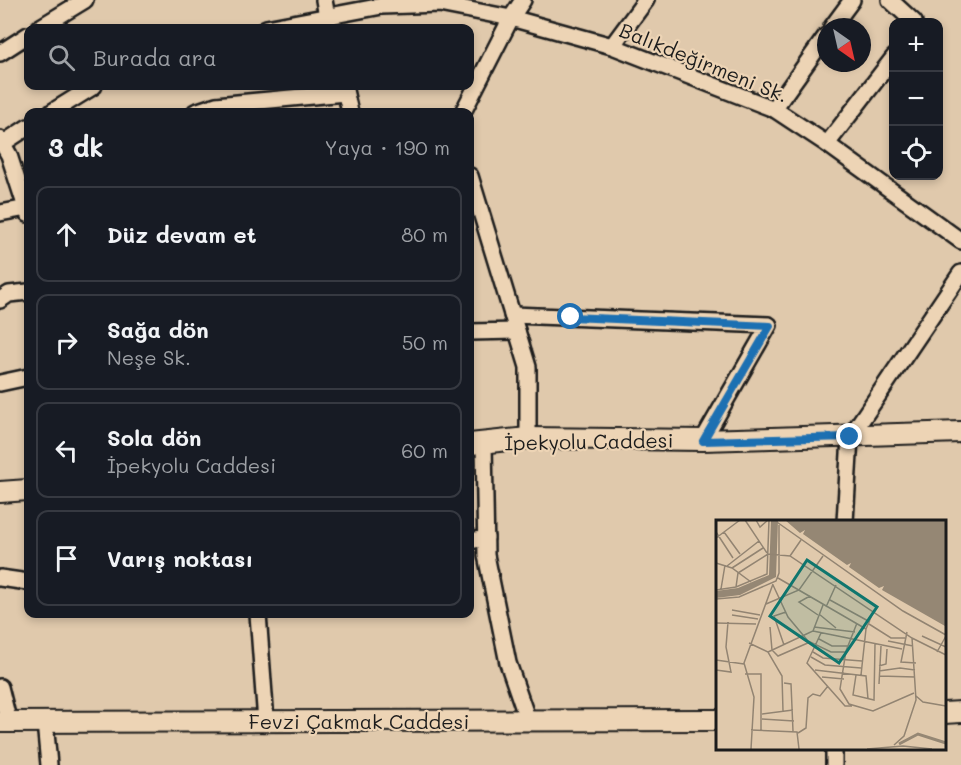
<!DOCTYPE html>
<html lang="tr">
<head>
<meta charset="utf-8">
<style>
	body { margin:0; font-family:Mali,sans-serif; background:#242831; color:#f1f3f6 }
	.controls { position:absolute; right:18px; top:18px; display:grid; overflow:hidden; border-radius:12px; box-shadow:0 3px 9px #0003 }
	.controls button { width:54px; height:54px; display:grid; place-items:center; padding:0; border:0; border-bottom:2px solid #363941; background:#171b24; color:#f1f3f6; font:30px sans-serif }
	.compass { position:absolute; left:817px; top:18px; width:54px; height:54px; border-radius:50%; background:#171b24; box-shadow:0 3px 9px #0003; rotate:146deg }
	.stop { position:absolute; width:18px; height:18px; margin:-14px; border:4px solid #1f6fb2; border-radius:50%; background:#fff }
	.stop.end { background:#1f6fb2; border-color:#fff; box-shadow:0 2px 6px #0008 }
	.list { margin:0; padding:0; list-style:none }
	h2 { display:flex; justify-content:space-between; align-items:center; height:78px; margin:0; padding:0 24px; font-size:26px }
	h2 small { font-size:20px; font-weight:400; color:#9ea1a6 }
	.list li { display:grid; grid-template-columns:39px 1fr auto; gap:18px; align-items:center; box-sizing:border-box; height:96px; margin:0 12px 12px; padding:0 12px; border:2px solid #363941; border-radius:12px }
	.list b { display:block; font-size:22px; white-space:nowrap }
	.list p { margin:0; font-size:20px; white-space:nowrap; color:#9ea1a6 }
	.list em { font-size:20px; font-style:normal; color:#9ea1a6 }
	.icon { flex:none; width:33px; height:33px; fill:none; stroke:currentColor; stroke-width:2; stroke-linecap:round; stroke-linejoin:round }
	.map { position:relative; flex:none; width:961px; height:765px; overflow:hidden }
	.search { position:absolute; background:#171b24; box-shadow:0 3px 9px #0003; left:24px; top:24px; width:450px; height:66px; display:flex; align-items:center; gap:15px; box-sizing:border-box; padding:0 21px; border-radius:12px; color:#9ea1a6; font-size:22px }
	.panel { position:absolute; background:#171b24; box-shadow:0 3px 9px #0003; left:24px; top:108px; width:450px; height:510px; border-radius:12px }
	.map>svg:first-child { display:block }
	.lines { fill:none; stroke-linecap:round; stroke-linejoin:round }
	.minor-casing { stroke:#1c1c1c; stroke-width:20 }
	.tertiary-casing { stroke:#1c1c1c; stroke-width:24 }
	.minor { stroke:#edd4b5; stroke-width:15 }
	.tertiary { stroke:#edd4b5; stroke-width:20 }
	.route { stroke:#1f6fb2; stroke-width:8 }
	.labels { text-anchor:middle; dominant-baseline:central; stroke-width:4.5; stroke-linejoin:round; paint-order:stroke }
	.street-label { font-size:20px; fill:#1c1c1c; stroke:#edd4b5 }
	.inset-river { fill:none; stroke:#958774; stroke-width:3 }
	.inset-road { fill:none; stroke:#928472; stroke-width:1.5 }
	.view { fill:#0f766e; fill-opacity:0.15; stroke:#0f766e; stroke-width:3 }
	.inset-edge { fill:none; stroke:#1c1c1c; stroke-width:3 }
</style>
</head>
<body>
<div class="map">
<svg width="961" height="765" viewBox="0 0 961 765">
	<rect width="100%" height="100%" fill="#e0c9ac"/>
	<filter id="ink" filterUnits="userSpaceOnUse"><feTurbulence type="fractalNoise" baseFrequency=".0167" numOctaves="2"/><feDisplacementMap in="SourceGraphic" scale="12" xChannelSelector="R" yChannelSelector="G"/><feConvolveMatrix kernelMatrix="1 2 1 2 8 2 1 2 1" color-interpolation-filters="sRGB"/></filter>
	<g filter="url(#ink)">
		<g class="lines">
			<!-- minor casing -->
			<g class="minor-casing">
				<g id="minor">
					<polyline points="324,0 329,28"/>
					<polyline points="890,0 914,22"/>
					<polyline points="832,27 852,0"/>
					<polyline points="39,28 85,0"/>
					<polyline points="266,28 382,6 439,4 511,18 612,46 774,109 827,144 961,241"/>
					<polyline points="612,46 646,0"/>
					<polyline points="0,53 28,35"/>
					<polyline points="344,86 350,112"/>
					<polyline points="774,109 826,36"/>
					<polyline points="52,112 94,86"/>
					<polyline points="195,112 216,105 345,93"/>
					<polyline points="463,112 511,18 523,0"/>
					<polyline points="0,139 9,155 28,214"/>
					<polyline points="2,144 28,127"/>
					<polyline points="827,144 894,57"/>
					<polyline points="470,176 528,367 528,438"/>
					<polyline points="0,213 27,208"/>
					<polyline points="0,300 9,294 28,292"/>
					<polyline points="512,315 769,325 703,440"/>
					<polyline points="470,332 517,331"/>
					<polyline points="0,383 28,377"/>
					<polyline points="484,443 486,555 508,663 528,721"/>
					<polyline points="845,522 850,437 961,273"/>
					<polyline points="470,541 486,538"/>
					<polyline points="0,578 28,582"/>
					<polyline points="258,614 266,722"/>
					<polyline points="0,687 9,723"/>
					<polyline points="45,722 49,765"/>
					<polyline points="834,765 834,748"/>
				</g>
			</g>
			<!-- tertiary casing -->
			<g class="tertiary-casing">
				<g id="tertiary">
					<polyline points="470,444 528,438 703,440 961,432"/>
					<polyline points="0,492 28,490"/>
					<polyline points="944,713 961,712"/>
					<polyline points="0,722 718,720"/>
				</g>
			</g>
			<!-- minor -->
			<use href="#minor" class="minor"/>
			<!-- tertiary -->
			<use href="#tertiary" class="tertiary"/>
		</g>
	</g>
	<g class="lines" filter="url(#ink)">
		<!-- route -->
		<polyline class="route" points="571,317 770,326 703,441 850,437"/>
	</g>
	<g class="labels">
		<!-- street labels -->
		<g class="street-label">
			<text transform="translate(704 62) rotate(22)">Balıkdeğirmeni Sk.</text>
			<text transform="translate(589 441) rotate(-1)">İpekyolu Caddesi</text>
			<text x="359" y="721">Fevzi Çakmak Caddesi</text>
		</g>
	</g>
	<!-- overview -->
	<g transform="translate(716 520)">
		<rect width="230" height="230" fill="#e0c9ac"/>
		<path d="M55,0H62L60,57L24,75L0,78V71L22,68L53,55ZM69,0H229V106L166,70L168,66L163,68L133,47L135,43L131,45L87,14L89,10L84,13Z" fill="#958774"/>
		<path class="inset-river" d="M183,224L202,214L230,223"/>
		<path class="inset-road" d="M29,0L51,33M40,0L44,7L52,0M58,0L187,91L230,115M0,12L17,38M8,12L24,34M0,18L24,0M74,36L85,20M0,43L16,48L35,62M11,46L43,21M16,48L47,28M62,58L150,109M57,65L72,97L92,121L115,132H130M20,67L22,53L52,34L74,36L196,118L230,135M5,69L9,45M0,70L20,67L51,54L53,0M94,76L83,82L102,95M0,79L23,77L60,61L63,53V5M114,80L154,102M50,84L83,70L107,36M110,87L120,65M16,90L44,95M103,94L120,108M16,95L42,99M0,103L40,104M141,103L130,131L124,169L133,184L157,191L198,173M153,104L175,118H189M54,107L56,130L62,136L94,122M98,107L139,112M97,111L186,129M191,112L185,142L200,143M105,113L91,143L129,186H136M206,116L230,127M103,119L116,126H132M172,121L197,126M33,123L52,132L66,156L67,191M68,125L58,96L70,92M52,132L97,111L107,85M97,132L107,138L146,141M221,132L230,116M95,137L109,145L145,148M0,140L28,144M163,146L170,144L171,129M0,150L15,152L10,127L12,102M99,150L150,156L152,179M163,151L184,148L199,150M29,154H45V210M140,155L137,175L158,180L159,124M145,155L150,109L158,90M163,156L199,157M106,157L128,159M68,163L75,164L77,211M163,164L165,126M200,176L207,182L230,186M46,194L77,190M46,199L78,201M35,210L81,212L83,229M82,213L90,208L92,178L97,174L104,176L112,166M178,225L188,216L200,180L196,118M35,229L38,177L28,143L57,64M151,229L187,226L216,229"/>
		<path class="view" d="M91,40L161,87L123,143L54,96Z"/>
		<rect width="230" height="230" class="inset-edge"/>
	</g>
</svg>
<div class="controls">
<button>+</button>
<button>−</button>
<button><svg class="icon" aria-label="locate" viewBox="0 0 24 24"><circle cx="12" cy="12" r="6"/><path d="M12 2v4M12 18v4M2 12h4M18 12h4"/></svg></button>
</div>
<svg class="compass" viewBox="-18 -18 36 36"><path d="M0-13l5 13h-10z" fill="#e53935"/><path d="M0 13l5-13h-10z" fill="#9ea1a6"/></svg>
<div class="stop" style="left:571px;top:317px"></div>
<div class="stop end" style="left:850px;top:437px"></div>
<div class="search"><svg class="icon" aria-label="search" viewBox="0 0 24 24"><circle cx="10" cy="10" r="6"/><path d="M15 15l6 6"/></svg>Burada ara</div>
<section class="panel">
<h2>3 dk<small>Yaya · 190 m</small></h2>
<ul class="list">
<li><svg class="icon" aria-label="ahead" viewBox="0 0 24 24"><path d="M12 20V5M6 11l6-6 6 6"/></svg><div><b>Düz devam et</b></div><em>80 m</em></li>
<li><svg class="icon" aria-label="right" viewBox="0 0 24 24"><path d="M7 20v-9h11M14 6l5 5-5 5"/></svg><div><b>Sağa dön</b><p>Neşe Sk.</p></div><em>50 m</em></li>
<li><svg class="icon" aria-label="left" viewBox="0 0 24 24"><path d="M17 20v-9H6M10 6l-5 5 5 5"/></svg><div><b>Sola dön</b><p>İpekyolu Caddesi</p></div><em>60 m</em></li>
<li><svg class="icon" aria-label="arrive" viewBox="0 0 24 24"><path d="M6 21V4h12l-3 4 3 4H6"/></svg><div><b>Varış noktası</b></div></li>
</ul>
</section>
</div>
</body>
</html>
